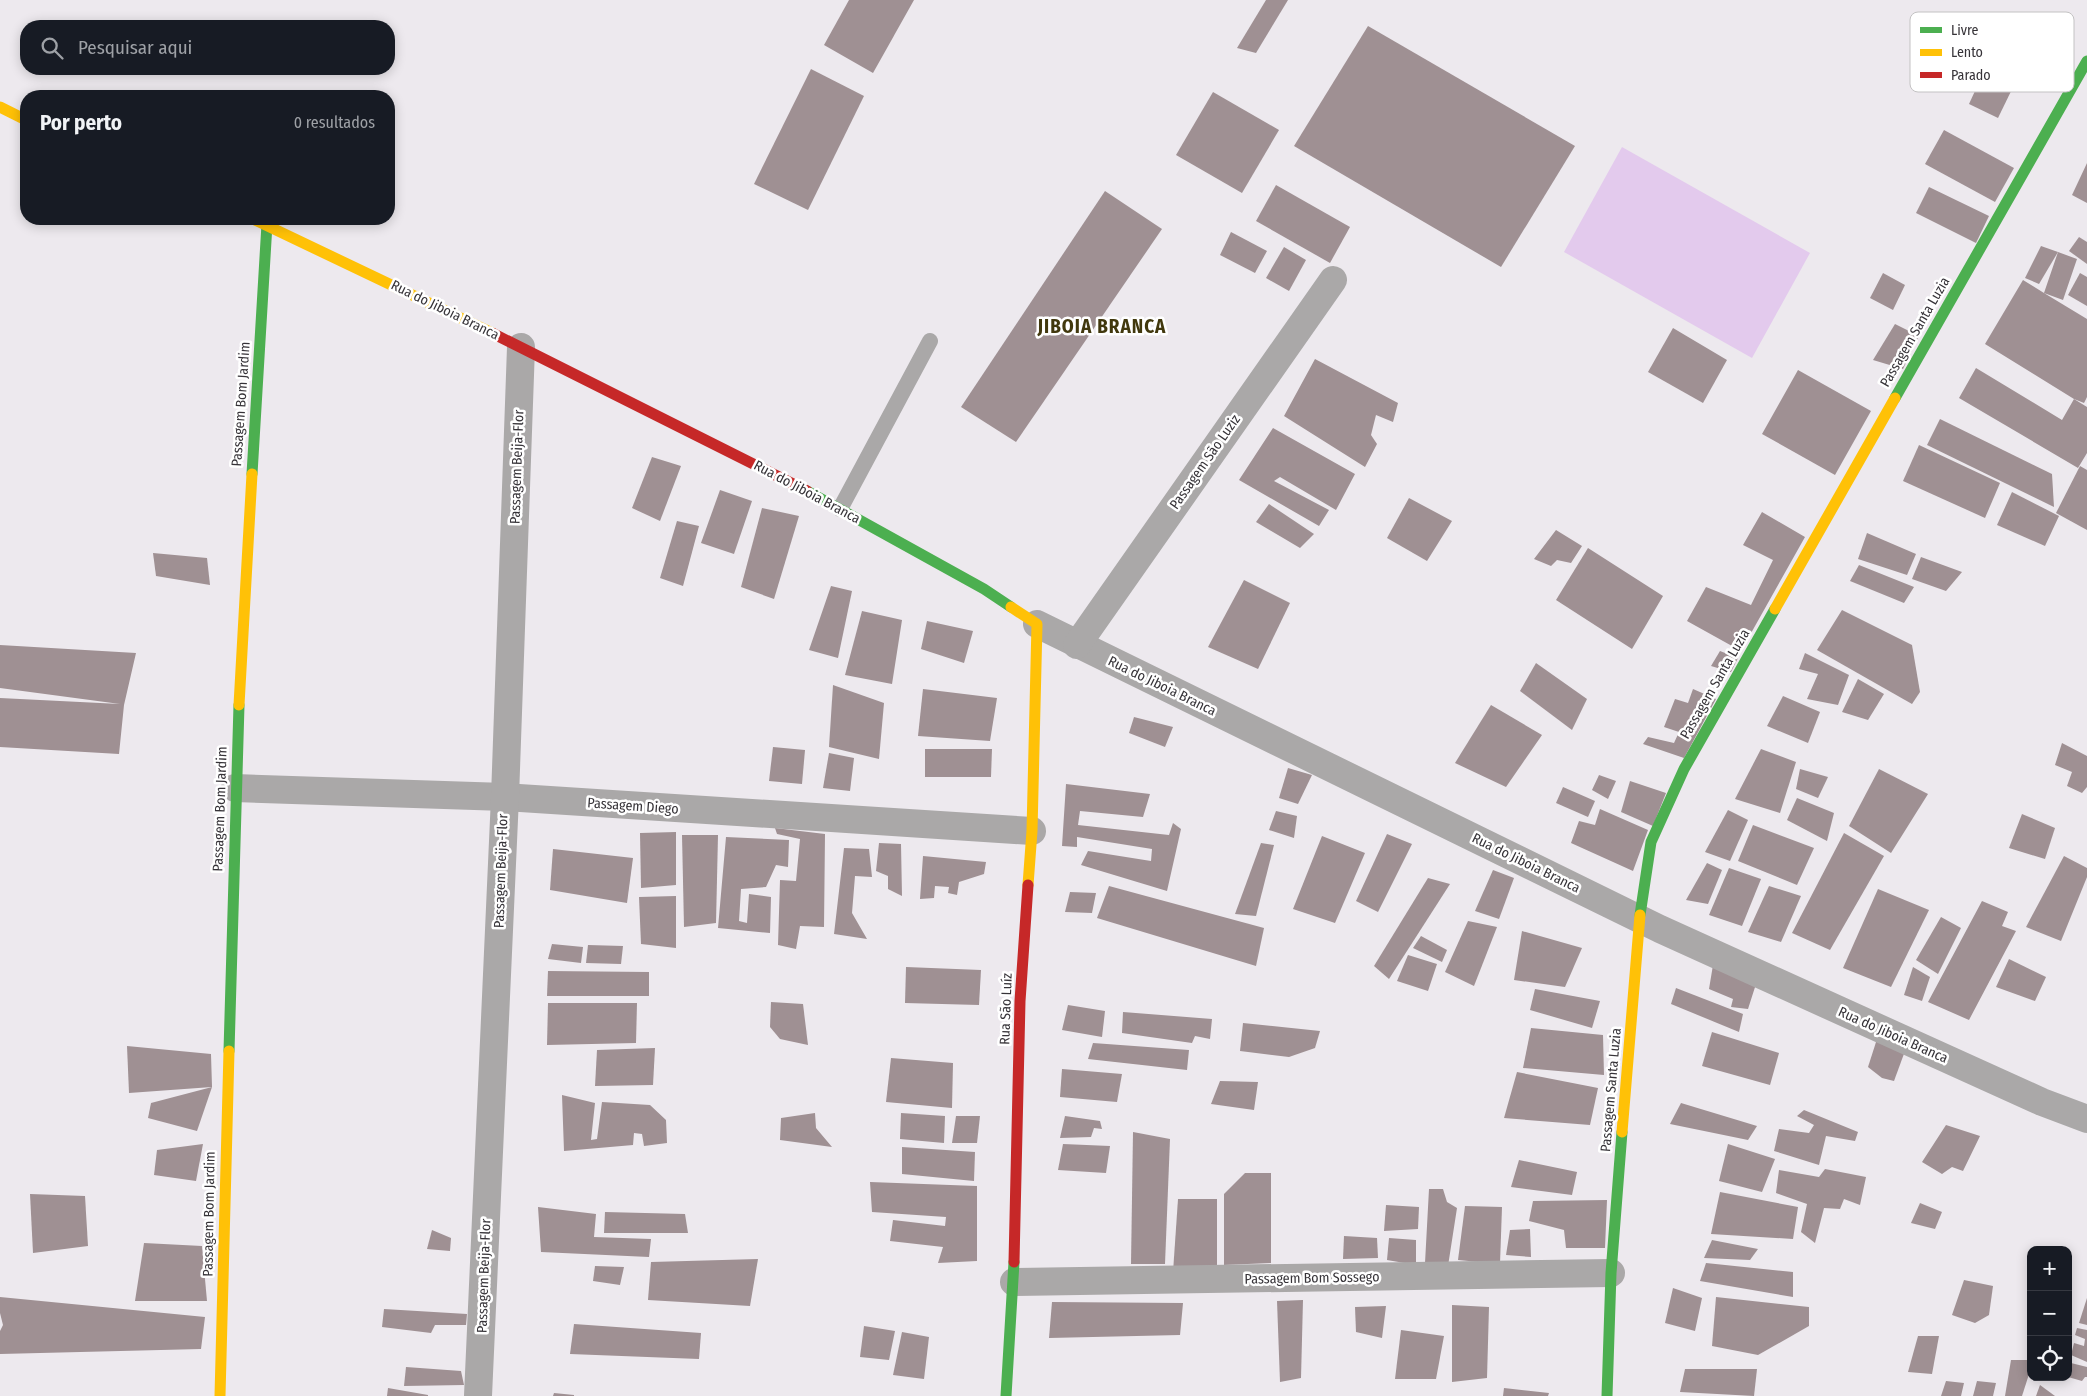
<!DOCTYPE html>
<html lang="pt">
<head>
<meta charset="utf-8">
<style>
	body { margin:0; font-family:"Fira Sans Condensed",sans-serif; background:#20242c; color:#f1f3f6 }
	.controls { position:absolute; right:15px; bottom:15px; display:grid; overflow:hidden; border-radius:10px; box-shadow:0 2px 12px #0003 }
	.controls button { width:45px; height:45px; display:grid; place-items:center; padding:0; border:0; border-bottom:1px solid #363941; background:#171b24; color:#f1f3f6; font:25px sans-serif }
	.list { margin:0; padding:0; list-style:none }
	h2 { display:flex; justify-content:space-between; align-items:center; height:65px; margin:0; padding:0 20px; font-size:21px }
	h2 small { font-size:16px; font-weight:400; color:#9ea1a6 }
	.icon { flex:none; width:28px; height:28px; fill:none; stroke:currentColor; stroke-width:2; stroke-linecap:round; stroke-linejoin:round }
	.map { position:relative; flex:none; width:2087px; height:1396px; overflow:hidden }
	.search { position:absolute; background:#171b24; box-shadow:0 2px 12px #0003; left:20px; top:20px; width:375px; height:55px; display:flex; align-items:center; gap:12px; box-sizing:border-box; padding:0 18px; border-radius:20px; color:#9ea1a6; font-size:19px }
	.panel { position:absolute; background:#171b24; box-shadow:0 2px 12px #0003; left:20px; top:90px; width:375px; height:135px; border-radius:20px }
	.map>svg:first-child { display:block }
	.green { fill:#e3caed }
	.building { fill:#9f9093 }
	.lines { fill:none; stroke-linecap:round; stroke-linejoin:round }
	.lane { stroke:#aaa8a8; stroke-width:16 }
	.street { stroke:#aaa8a8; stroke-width:28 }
	.fast { stroke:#4caf50; stroke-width:11 }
	.slow { stroke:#ffc107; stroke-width:11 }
	.jam { stroke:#c62828; stroke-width:11 }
	.labels { text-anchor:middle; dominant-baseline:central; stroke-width:5; stroke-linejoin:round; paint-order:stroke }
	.street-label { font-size:14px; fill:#363338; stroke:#fff }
	.district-label { font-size:19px; font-weight:bold; letter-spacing:1px; fill:#41380d; stroke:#fff }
	.key { fill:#fff; stroke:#c3c2c3; stroke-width:1 }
	.key-label { font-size:14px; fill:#363338 }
</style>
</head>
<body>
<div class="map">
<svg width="2087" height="1396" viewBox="0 0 2087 1396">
	<rect width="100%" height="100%" fill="#ede9ee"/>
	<!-- green -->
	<polygon class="green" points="1622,147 1810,253 1752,358 1564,252"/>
	<!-- building -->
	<g class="building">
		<polygon points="849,0 914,0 873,73 824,45"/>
		<polygon points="1266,0 1288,0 1256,53 1237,48"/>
		<polygon points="1368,26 1575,146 1501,267 1294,146"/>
		<polygon points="1986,67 2016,81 1998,118 1969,104"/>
		<polygon points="811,69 864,96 808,210 754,184"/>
		<polygon points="1213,92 1279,130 1242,193 1176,155"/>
		<polygon points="1944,130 2014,168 1995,202 1925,164"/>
		<polygon points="2087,163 2087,203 2072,195"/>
		<polygon points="1276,185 1350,227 1330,263 1256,221"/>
		<polygon points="1929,187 1989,216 1976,243 1916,213"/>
		<polygon points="1105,191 1162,229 1016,442 961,407"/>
		<polygon points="1231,232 1267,251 1255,273 1220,255"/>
		<polygon points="2079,237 2087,242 2087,264 2069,251"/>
		<polygon points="2041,246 2058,252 2039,284 2025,278"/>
		<polygon points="1284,247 1306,260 1289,291 1266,278"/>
		<polygon points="2058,252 2077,259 2063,300 2044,293 2087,319 2087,397 2084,403 2074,399 1985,344 2023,280 2044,293"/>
		<polygon points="1883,273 1905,285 1893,310 1870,298"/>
		<polygon points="2080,273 2087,277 2087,306 2068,295"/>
		<polygon points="1895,324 1919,336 1903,369 1873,360"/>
		<polygon points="1673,328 1727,360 1703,403 1648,372"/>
		<polygon points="1315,359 1398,403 1393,422 1376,415 1371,435 1377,444 1365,467 1284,416"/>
		<polygon points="1976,368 2062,420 2074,399 2087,407 2087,453 2078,468 1959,398"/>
		<polygon points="1798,370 1871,411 1835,475 1762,434"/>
		<polygon points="1940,419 2052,474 2054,507 1927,445"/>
		<polygon points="1273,428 1355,474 1336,510 1280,477 1274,481 1329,510 1319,526 1239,480"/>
		<polygon points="1919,445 2000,483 1985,518 1903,481"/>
		<polygon points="652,457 681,466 660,521 632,508"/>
		<polygon points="2080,466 2087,470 2087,530 2056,513"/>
		<polygon points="720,490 752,501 734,554 701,543"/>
		<polygon points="2012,492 2059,516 2045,546 1997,525"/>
		<polygon points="1409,498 1452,521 1427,561 1387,538"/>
		<polygon points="1269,504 1314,534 1300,548 1256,522"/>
		<polygon points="762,508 799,516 774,599 741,587"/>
		<polygon points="1762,512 1805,537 1741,651 1687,621 1706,587 1751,605 1773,560 1743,545"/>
		<polygon points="677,521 699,526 683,586 660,578"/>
		<polygon points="1556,530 1582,546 1571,563 1557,560 1551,566 1534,559"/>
		<polygon points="1867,533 1916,554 1907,575 1858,559"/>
		<polygon points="1588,548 1663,596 1632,649 1556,600"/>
		<polygon points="153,553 207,558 210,585 156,576"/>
		<polygon points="1921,557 1962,572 1946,591 1912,579"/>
		<polygon points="1859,565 1914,587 1904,603 1850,581"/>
		<polygon points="1244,580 1290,603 1258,669 1208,647"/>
		<polygon points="831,586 852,591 838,658 809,650"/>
		<polygon points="1842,610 1912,645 1920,692 1912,704 1817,650"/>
		<polygon points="862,611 902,620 892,684 845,675"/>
		<polygon points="927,621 973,631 964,663 921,649"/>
		<polygon points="0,645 136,653 124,705 119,754 0,747 0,698 120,704 0,688"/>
		<polygon points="1720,651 1738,658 1731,672 1711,666"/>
		<polygon points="1805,653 1849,675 1838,705 1807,699 1818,674 1799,669"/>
		<polygon points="1536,663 1587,699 1572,730 1520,691"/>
		<polygon points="1858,679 1884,694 1868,720 1842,712"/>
		<polygon points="833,685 884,703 879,759 829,747"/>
		<polygon points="923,689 997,698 990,741 918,736"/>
		<polygon points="1693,689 1716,699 1684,758 1643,744 1648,737 1674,743 1679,732 1664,727 1675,699 1688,703"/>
		<polygon points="1783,696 1820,712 1808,743 1767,726"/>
		<polygon points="1491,705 1542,735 1506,787 1455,763"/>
		<polygon points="1134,717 1173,727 1165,747 1129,733"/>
		<polygon points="2062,743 2087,756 2087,787 2082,793 2067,786 2072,772 2055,765"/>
		<polygon points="773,747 805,750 802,784 769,781"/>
		<polygon points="925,749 992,749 991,777 925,777"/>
		<polygon points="1761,749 1796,762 1780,813 1735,799"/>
		<polygon points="829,753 854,758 850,791 823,788"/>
		<polygon points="1288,768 1312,775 1298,804 1279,798"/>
		<polygon points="1800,769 1828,777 1818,798 1796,789"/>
		<polygon points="1879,769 1928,794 1891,853 1849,826"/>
		<polygon points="1599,775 1616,781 1608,799 1592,790"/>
		<polygon points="1630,781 1666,793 1653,826 1621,812"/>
		<polygon points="1066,784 1150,794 1143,817 1080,811 1078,825 1169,835 1173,823 1181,829 1167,891 1081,865 1088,851 1151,861 1152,849 1077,837 1077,847 1062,846"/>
		<polygon points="1563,787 1595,801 1588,817 1556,803"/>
		<polygon points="1797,798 1834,813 1827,841 1787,820"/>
		<polygon points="1600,809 1648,830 1633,871 1571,843 1579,821 1595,825"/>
		<polygon points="1728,810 1748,820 1730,861 1705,852"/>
		<polygon points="1276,811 1297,816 1294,838 1269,830"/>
		<polygon points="2022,814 2055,828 2045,859 2009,848"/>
		<polygon points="1753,825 1814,848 1797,885 1738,861"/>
		<polygon points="775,828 825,834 824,927 800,926 796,949 778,945 780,880 796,881 800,839 777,834"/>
		<polygon points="676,832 676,885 641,888 640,833"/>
		<polygon points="1844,833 1884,856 1830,950 1792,933"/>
		<polygon points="1387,834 1412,844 1378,912 1356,901"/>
		<polygon points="682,835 718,835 716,923 684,927"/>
		<polygon points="1322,836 1365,853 1335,923 1293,909"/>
		<polygon points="726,837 789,840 788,867 776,865 766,887 741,889 739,921 747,923 749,894 771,897 770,933 718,928"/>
		<polygon points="879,843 901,844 902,896 888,889 888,876 876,871"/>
		<polygon points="1261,843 1274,845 1256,916 1235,914"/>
		<polygon points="844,848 869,849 872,877 855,876 852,913 867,939 834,934"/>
		<polygon points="553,849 633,858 627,903 550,890"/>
		<polygon points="923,856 986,862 984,874 959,882 957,895 948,893 949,887 935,886 934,898 920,899"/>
		<polygon points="2064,856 2087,868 2087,877 2061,941 2026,927"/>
		<polygon points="1707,863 1722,870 1708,904 1686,900"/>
		<polygon points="1729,868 1761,879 1742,926 1709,915"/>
		<polygon points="1493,870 1514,878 1499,919 1475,911"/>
		<polygon points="1428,878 1450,884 1389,979 1374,966"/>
		<polygon points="1109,886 1264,928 1256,966 1097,918"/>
		<polygon points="1769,886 1801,896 1781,942 1748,932"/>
		<polygon points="1878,889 1929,910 1891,987 1843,968"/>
		<polygon points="1070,892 1096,893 1092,913 1065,912"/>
		<polygon points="676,896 676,948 641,944 639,897"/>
		<polygon points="1982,901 2008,912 2002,926 2016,931 1969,1020 1928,1002"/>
		<polygon points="1941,917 1961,928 1938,974 1916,960"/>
		<polygon points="1468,921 1497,927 1474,986 1445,972"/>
		<polygon points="1522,931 1582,948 1565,987 1514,980"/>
		<polygon points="1421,936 1447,950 1442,962 1413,948"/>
		<polygon points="552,944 583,947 581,963 548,959"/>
		<polygon points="588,945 623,946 621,964 586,963"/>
		<polygon points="1408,955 1437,964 1428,991 1397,981"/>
		<polygon points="2009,959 2046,977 2035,1001 1996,987"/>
		<polygon points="1713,965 1756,984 1748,1009 1731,1007 1733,999 1709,989"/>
		<polygon points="906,967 981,970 979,1005 905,1003"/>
		<polygon points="1913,967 1930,977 1922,1001 1904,995"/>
		<polygon points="548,971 649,972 649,996 547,996"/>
		<polygon points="1676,988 1743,1014 1739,1032 1671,1004"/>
		<polygon points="1535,989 1600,1001 1592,1028 1530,1010"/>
		<polygon points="771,1002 803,1004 808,1045 780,1039 770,1027"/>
		<polygon points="548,1003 637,1003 636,1043 547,1045"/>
		<polygon points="1068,1005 1105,1011 1102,1037 1062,1030"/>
		<polygon points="1123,1012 1212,1019 1210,1039 1195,1036 1192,1043 1122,1033"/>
		<polygon points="1243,1023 1320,1031 1315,1048 1289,1057 1240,1051"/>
		<polygon points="1531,1028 1603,1035 1604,1075 1523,1068"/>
		<polygon points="1712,1032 1779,1053 1770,1085 1702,1066"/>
		<polygon points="1877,1039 1905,1051 1894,1081 1882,1078 1868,1067"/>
		<polygon points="1093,1043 1189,1050 1187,1070 1088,1059"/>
		<polygon points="127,1046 211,1054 212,1087 129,1093"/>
		<polygon points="655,1048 653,1085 595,1086 597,1050"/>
		<polygon points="891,1058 953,1063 952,1108 886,1102"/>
		<polygon points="1062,1069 1122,1074 1117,1102 1060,1097"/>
		<polygon points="1517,1072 1598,1088 1590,1125 1504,1118"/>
		<polygon points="1220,1081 1258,1082 1254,1110 1211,1104"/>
		<polygon points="212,1087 197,1131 148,1118 151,1103"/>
		<polygon points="562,1095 595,1103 591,1140 597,1139 602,1102 650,1105 666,1120 667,1143 644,1146 642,1134 634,1133 633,1145 564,1151"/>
		<polygon points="1681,1103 1757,1126 1748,1140 1670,1124"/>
		<polygon points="1804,1110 1858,1132 1855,1141 1826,1136 1819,1165 1774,1151 1779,1129 1809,1133 1814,1125 1797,1116"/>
		<polygon points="815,1113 816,1128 832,1147 780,1140 781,1118"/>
		<polygon points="901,1113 945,1116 944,1143 900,1139"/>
		<polygon points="956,1116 980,1116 977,1143 952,1143"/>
		<polygon points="1065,1116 1100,1121 1102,1129 1094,1128 1091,1137 1060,1138"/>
		<polygon points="1946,1125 1980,1136 1963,1171 1952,1167 1942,1174 1922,1162"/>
		<polygon points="1133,1132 1170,1139 1165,1264 1131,1264"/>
		<polygon points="203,1144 196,1181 154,1175 157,1150"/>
		<polygon points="1063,1144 1110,1146 1106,1173 1058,1170"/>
		<polygon points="1728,1144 1775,1159 1762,1192 1719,1181"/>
		<polygon points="902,1147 975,1152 974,1181 902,1174"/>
		<polygon points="1519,1160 1577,1172 1572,1195 1511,1187"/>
		<polygon points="1825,1169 1866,1177 1860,1205 1844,1199 1840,1209 1824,1208 1815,1243 1801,1232 1807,1204 1776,1193 1779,1170 1819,1177"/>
		<polygon points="1245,1173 1271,1173 1271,1263 1224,1265 1224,1194"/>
		<polygon points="870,1182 977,1186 977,1261 938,1263 943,1247 890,1241 893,1220 945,1226 946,1217 872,1212"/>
		<polygon points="1429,1189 1443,1189 1447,1202 1457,1208 1448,1266 1425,1263"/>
		<polygon points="1720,1192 1798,1207 1793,1239 1711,1234"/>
		<polygon points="30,1194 85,1196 88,1246 33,1253"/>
		<polygon points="1178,1199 1217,1199 1217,1270 1173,1272"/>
		<polygon points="1607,1200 1605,1248 1566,1248 1564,1230 1529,1221 1533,1201"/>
		<polygon points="1920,1203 1942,1212 1935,1229 1911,1223"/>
		<polygon points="1386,1205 1419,1207 1418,1229 1384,1231"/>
		<polygon points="1465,1206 1502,1207 1500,1264 1458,1260"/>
		<polygon points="538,1207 596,1214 594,1237 651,1239 649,1257 541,1252"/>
		<polygon points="605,1212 685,1214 688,1233 604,1233"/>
		<polygon points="1530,1229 1531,1257 1506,1255 1510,1230"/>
		<polygon points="432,1230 451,1238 450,1251 427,1249"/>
		<polygon points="1344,1236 1377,1238 1378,1258 1343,1259"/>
		<polygon points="1389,1238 1416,1240 1416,1265 1387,1260"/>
		<polygon points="1712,1240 1758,1249 1750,1260 1704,1258"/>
		<polygon points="144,1243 202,1246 207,1301 135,1301"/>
		<polygon points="758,1259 750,1306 648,1300 651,1262"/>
		<polygon points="1706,1263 1793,1272 1793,1297 1700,1281"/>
		<polygon points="595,1266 624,1267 620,1285 593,1281"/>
		<polygon points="1964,1280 1993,1286 1989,1315 1975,1323 1952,1315"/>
		<polygon points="1673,1288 1702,1298 1695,1331 1665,1323"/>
		<polygon points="0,1297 205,1317 201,1349 0,1354 0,1331 3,1325 0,1313"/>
		<polygon points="1716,1297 1809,1307 1809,1326 1758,1355 1712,1346"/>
		<polygon points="2087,1298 2087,1325 2079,1323"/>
		<polygon points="1303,1300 1301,1378 1280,1382 1277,1301"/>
		<polygon points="1052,1302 1183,1303 1180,1335 1049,1338"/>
		<polygon points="1452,1305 1489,1307 1487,1378 1452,1382"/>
		<polygon points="1386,1306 1382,1338 1356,1332 1355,1307"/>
		<polygon points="384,1309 467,1314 466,1325 435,1325 431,1333 382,1327"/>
		<polygon points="574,1324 701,1333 699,1359 570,1354"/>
		<polygon points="864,1326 895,1331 889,1360 860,1357"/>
		<polygon points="2077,1328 2087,1330 2087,1362 2071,1355 2074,1343 2084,1346 2085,1339 2075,1335"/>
		<polygon points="1401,1330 1444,1336 1436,1379 1395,1379"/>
		<polygon points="902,1332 929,1337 924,1379 893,1375"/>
		<polygon points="1918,1336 1939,1336 1932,1374 1908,1372"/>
		<polygon points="2011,1360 2031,1360 2031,1368 2022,1396 2005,1396"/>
		<polygon points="2071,1363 2087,1367 2087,1377 2085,1377 2082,1381 2068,1377"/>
		<polygon points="406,1367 461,1371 464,1385 404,1386"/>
		<polygon points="1685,1369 1757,1369 1754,1396 1680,1392"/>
		<polygon points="1946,1381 1964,1383 1961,1396 1941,1396"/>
		<polygon points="1977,1381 1996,1383 1993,1396 1973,1396"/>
		<polygon points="2040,1385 2055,1396 2036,1396"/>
		<polygon points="388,1388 428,1395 428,1396 387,1396"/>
		<polygon points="1504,1388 1549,1393 1548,1396 1503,1396"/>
		<polygon points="554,1393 574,1395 574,1396 553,1396"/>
	</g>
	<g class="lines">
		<!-- lane -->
		<polyline class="lane" points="840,509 930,341"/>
		<!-- street -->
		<g class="street">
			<polyline points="1037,624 1660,929 2042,1102 2087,1119"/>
			<polyline points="1077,645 1333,280"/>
			<polyline points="235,788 505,797 1032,831"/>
			<polyline points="1014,1282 1611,1273"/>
			<polyline points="478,1396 505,797 521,347"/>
		</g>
		<!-- fast -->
		<g class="fast">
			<polyline points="1895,398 2087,61"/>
			<polyline points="252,474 267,224"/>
			<polyline points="807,491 984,589 1011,607"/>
			<polyline points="1640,915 1651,842 1684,769 1775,609"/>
			<polyline points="229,1051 239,705"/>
			<polyline points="1006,1396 1014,1262"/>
			<polyline points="1607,1396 1611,1273 1622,1132"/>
		</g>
		<!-- slow -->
		<g class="slow">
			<polyline points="0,107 26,120"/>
			<polyline points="253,219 492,333"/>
			<polyline points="1011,607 1037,624 1032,831 1028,885"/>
			<polyline points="1775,609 1895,398"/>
			<polyline points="239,705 252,474"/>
			<polyline points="1622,1132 1640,915"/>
			<polyline points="220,1396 229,1051"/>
		</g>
		<!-- jam -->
		<g class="jam">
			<polyline points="492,333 807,491"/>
			<polyline points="1014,1262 1020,1001 1028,885"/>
		</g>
	</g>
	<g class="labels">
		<!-- street labels -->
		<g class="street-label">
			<text transform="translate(445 310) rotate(26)">Rua do Jiboia Branca</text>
			<text transform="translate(1915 332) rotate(-60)">Passagem Santa Luzia</text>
			<text transform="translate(241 404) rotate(-86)">Passagem Bom Jardim</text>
			<text transform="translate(1205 462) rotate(-55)">Passagem São Luziz</text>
			<text transform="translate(517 467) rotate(-88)">Passagem Beija-Flor</text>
			<text transform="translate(807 492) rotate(28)">Rua do Jiboia Branca</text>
			<text transform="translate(1715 684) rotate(-60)">Passagem Santa Luzia</text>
			<text transform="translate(1162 686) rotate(26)">Rua do Jiboia Branca</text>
			<text transform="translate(633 806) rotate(4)">Passagem Diego</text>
			<text transform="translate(220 809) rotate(-88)">Passagem Bom Jardim</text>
			<text transform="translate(1526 863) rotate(26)">Rua do Jiboia Branca</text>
			<text transform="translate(501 871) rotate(-88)">Passagem Beija-Flor</text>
			<text transform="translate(1006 1009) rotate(-88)">Rua São Luíz</text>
			<text transform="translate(1893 1035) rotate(24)">Rua do Jiboia Branca</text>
			<text transform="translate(1611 1090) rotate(-85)">Passagem Santa Luzia</text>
			<text transform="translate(209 1214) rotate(-89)">Passagem Bom Jardim</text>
			<text transform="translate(484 1276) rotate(-88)">Passagem Beija-Flor</text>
			<text transform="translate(1312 1278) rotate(-1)">Passagem Bom Sossego</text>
		</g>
		<!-- district labels -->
		<g class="district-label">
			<text x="1102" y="326">JIBOIA BRANCA</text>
		</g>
	</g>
	<!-- legend -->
	<rect x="1910" y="12" width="164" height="80" rx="8" class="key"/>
	<rect x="1920" y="27" width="22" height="6" fill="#4caf50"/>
	<rect x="1920" y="49" width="22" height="7" fill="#ffc107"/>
	<rect x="1920" y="72" width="22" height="6" fill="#c62828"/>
	<g class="key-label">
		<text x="1951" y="35">Livre</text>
		<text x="1951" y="57">Lento</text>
		<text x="1951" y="80">Parado</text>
	</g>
</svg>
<div class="controls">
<button>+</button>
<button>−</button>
<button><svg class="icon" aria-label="locate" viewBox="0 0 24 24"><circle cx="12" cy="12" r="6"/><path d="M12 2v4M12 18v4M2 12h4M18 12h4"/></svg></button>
</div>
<div class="search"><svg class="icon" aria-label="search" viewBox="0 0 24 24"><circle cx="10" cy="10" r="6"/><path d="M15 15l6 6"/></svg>Pesquisar aqui</div>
<section class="panel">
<h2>Por perto<small>0 resultados</small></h2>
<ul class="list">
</ul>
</section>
</div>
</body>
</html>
